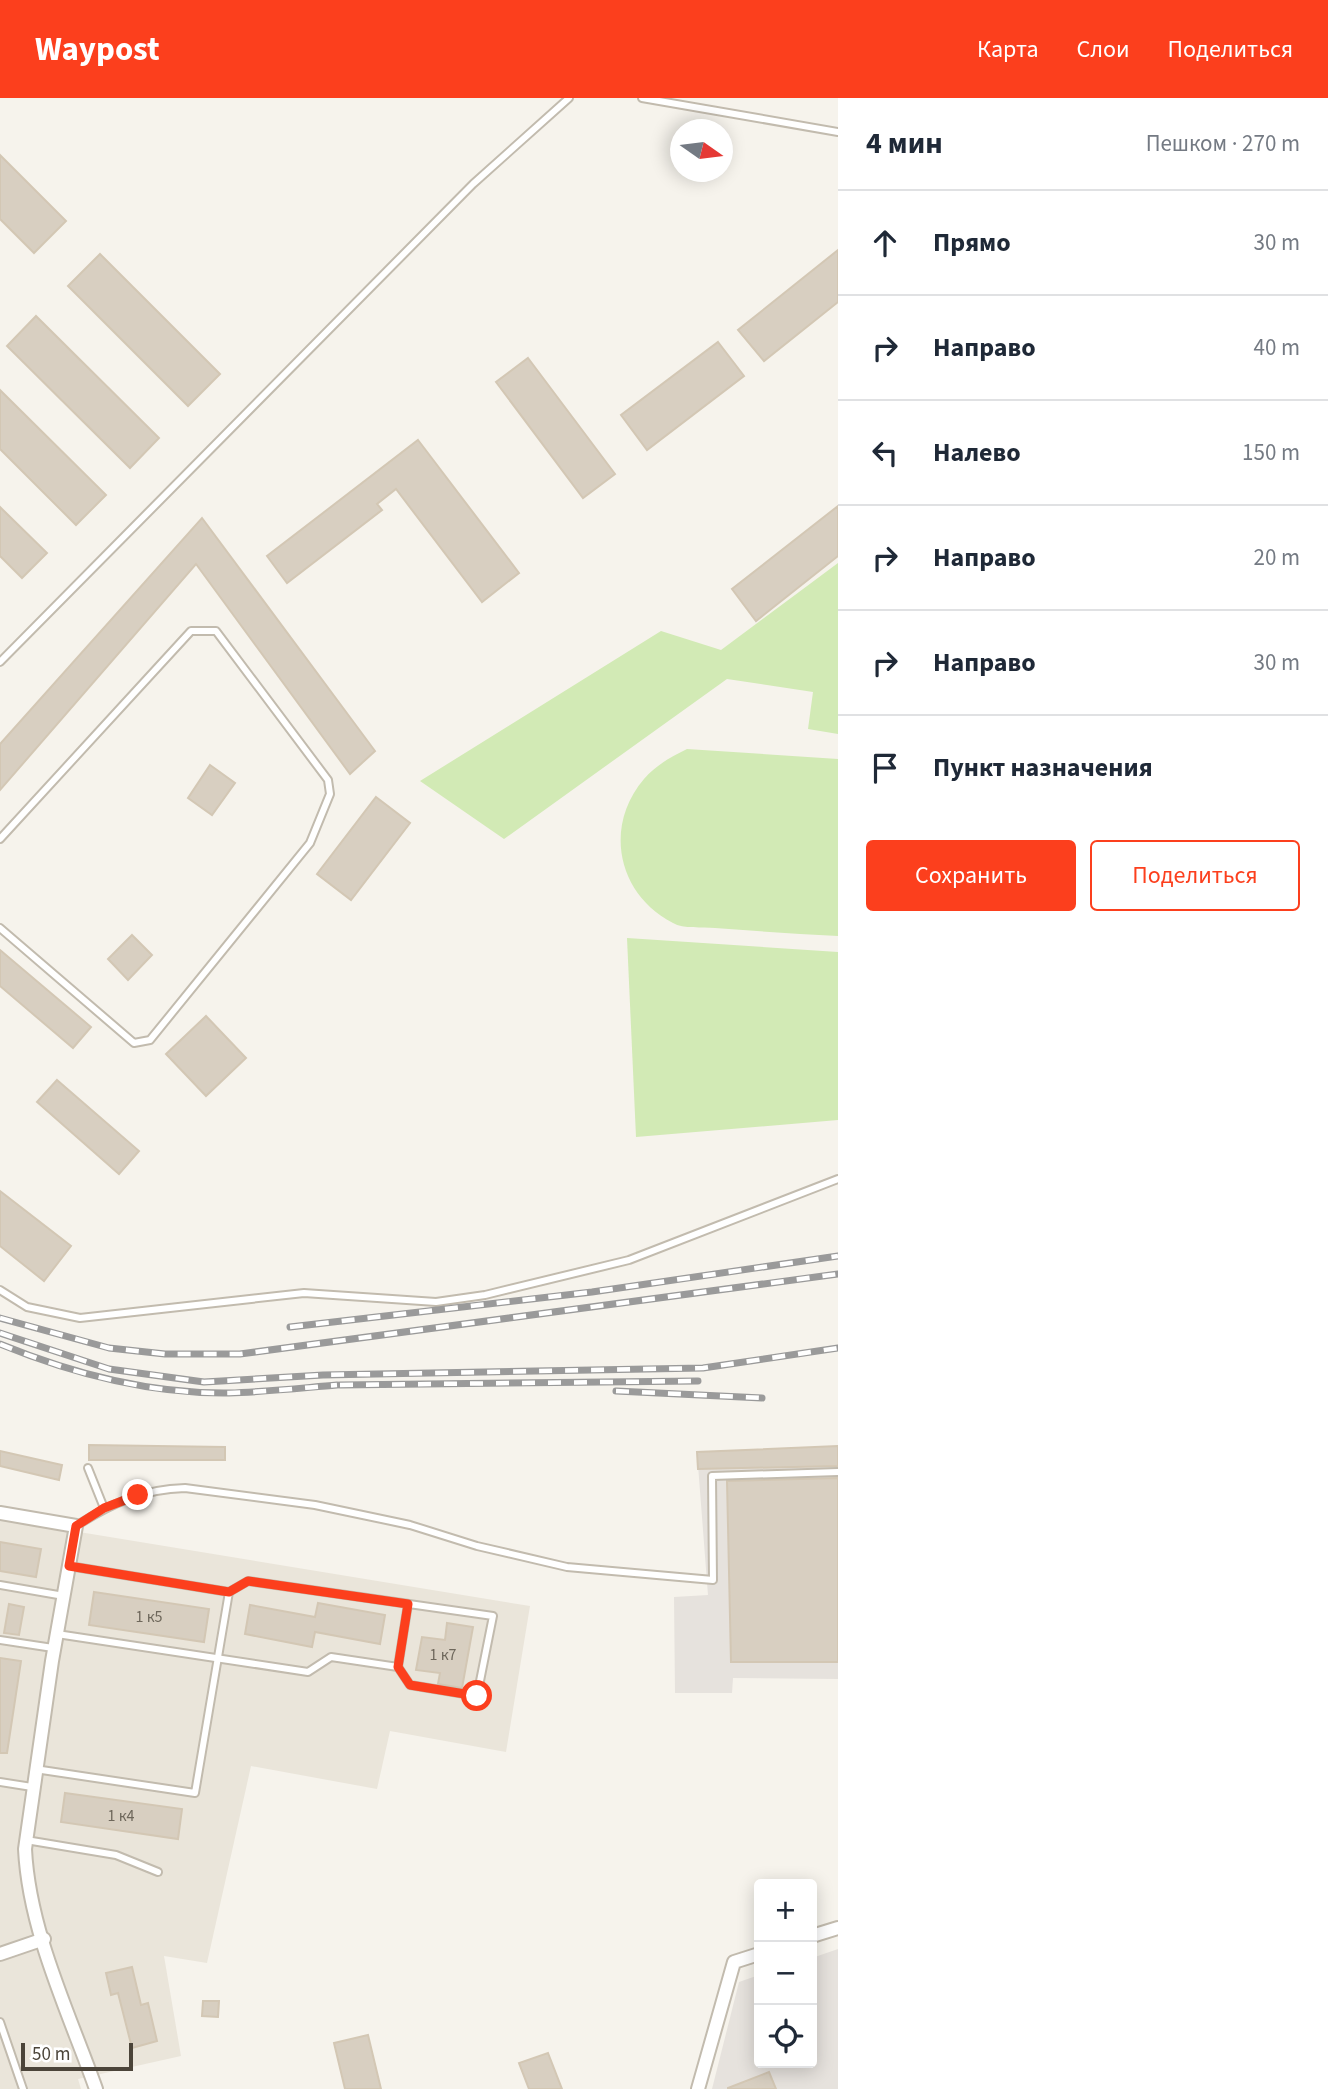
<!DOCTYPE html>
<html lang="ru">
<head>
<meta charset="utf-8">
<style>
	body { margin:0; font-family:"Source Sans 3",sans-serif; background:#f6f6f7; color:#1f2937 }
	.controls { position:absolute; right:21px; bottom:21px; display:grid; overflow:hidden; border-radius:7px; box-shadow:0 4px 18px #0003 }
	.controls button { width:63px; height:63px; display:grid; place-items:center; padding:0; border:0; border-bottom:2px solid #e0e1e3; background:#fff; color:#1f2937; font:35px sans-serif }
	.compass { position:absolute; left:670px; top:21px; width:63px; height:63px; border-radius:50%; background:#fff; box-shadow:0 4px 18px #0003; rotate:104deg }
	.scale { position:absolute; left:21px; bottom:18px; width:112px; box-sizing:border-box; padding-left:7px; border:4px solid #4b4439; border-top:0; font-size:19px; line-height:24px; white-space:nowrap; color:#4b4439; -webkit-text-stroke:5px #fff; paint-order:stroke }
	.stop { position:absolute; width:21px; height:21px; margin:-16px; border:5px solid #fc3f1d; border-radius:50%; background:#fff }
	.stop.end { background:#fc3f1d; border-color:#fff; box-shadow:0 2px 7px #0008 }
	.list { margin:0; padding:0; list-style:none }
	h2 { display:flex; justify-content:space-between; align-items:center; height:91px; margin:0; padding:0 28px; font-size:30px }
	h2 small { font-size:23px; font-weight:400; color:#747a83 }
	.list li { display:grid; grid-template-columns:46px 1fr auto; gap:21px; align-items:center; box-sizing:border-box; height:105px; padding:0 28px; border-top:2px solid #e0e1e3 }
	.list b { display:block; font-size:26px; white-space:nowrap }
	.list em { font-size:23px; font-style:normal; color:#747a83 }
	.actions { display:flex; gap:14px; padding:21px 28px }
	.actions a { flex:1; padding:16px 0; border:2px solid #fc3f1d; border-radius:7px; text-align:center; font-size:24px; color:#fc3f1d }
	.actions .main { background:#fc3f1d; color:#fff }
	.icon { flex:none; width:38px; height:38px; fill:none; stroke:currentColor; stroke-width:2; stroke-linecap:round; stroke-linejoin:round }
	.map { position:relative; flex:none; width:838px; height:1991px; overflow:hidden }
	header { display:flex; align-items:center; gap:42px; box-sizing:border-box; height:98px; padding:0 35px; background:#fc3f1d; color:#fff }
	header strong { font-size:33px }
	nav { display:flex; gap:38px; margin-inline-start:auto; font-size:24px }
	main { display:flex }
	aside { flex:1; background:#fff }
	.map>svg:first-child { display:block }
	.residential { fill:#eae5da }
	.industrial { fill:#e6e2dd }
	.green { fill:#d2eab5 }
	.building { fill:#d8cfc1; stroke:#d3c7b4; stroke-width:2 }
	.lines { fill:none; stroke-linecap:round; stroke-linejoin:round }
	.lane-casing { stroke:#c2bbae; stroke-width:10 }
	.street-casing { stroke:#c2bbae; stroke-width:16 }
	.lane { stroke:#fff; stroke-width:6 }
	.street { stroke:#fff; stroke-width:12 }
	.rail-casing { stroke:#9a9a9a; stroke-width:7 }
	.rail { stroke:#fff; stroke-width:4.5; stroke-dasharray:13; stroke-linecap:butt }
	.route { stroke:#fc3f1d; stroke-width:9 }
	.labels { text-anchor:middle; dominant-baseline:central; stroke-width:5; stroke-linejoin:round; paint-order:stroke }
	.number-label { font-size:16px; fill:#6e675b }
</style>
</head>
<body>
<header>
<strong>Waypost</strong>
<nav><a>Карта</a><a>Слои</a><a>Поделиться</a></nav>
</header>
<main>
<div class="map">
<svg width="838" height="1991" viewBox="0 0 838 1991">
	<rect width="100%" height="100%" fill="#f6f3ec"/>
	<!-- residential -->
	<polygon class="residential" points="0,1421 530,1508 506,1654 390,1633 377,1691 251,1668 207,1865 164,1858 181,1958 78,1981 81,1991 0,1991"/>
	<!-- industrial -->
	<g class="industrial">
		<polygon points="838,1348 838,1581 733,1580 732,1595 675,1595 674,1499 708,1497 697,1354"/>
		<polygon points="838,1851 838,1991 712,1991 739,1884 759,1877 759,1965 812,1965 812,1860"/>
	</g>
	<!-- green -->
	<g class="green">
		<polygon points="838,465 838,636 808,631 813,594 727,581 504,741 420,683 661,533 721,552"/>
		<path d="M687,651L838,661V838C797,836 756,833 715,830C703,829 683,831 673,825C618,797 603,729 644,681C656,667 671,659 687,651Z"/>
		<polygon points="627,840 838,854 838,1022 636,1039"/>
	</g>
	<!-- building -->
	<g class="building">
		<polygon points="0,57 66,123 34,155 0,121"/>
		<polygon points="838,152 838,204 764,263 738,232"/>
		<polygon points="100,156 220,276 188,308 68,188"/>
		<polygon points="36,218 159,340 130,370 7,248"/>
		<polygon points="718,244 744,278 647,352 621,317"/>
		<polygon points="528,260 615,376 583,400 496,284"/>
		<polygon points="0,292 106,397 76,427 0,351"/>
		<polygon points="418,342 519,475 482,504 396,391 377,406 382,412 287,485 267,458"/>
		<polygon points="838,408 838,458 756,523 732,491"/>
		<polygon points="0,409 47,455 22,480 0,458"/>
		<polygon points="202,420 375,653 350,676 196,466 0,692 0,646"/>
		<polygon points="210,667 235,685 212,717 188,700"/>
		<polygon points="376,699 410,725 351,802 317,776"/>
		<polygon points="132,837 152,857 128,882 108,861"/>
		<polygon points="0,852 91,929 73,950 0,888"/>
		<polygon points="206,918 246,960 206,998 166,956"/>
		<polygon points="57,982 139,1053 119,1076 37,1004"/>
		<polygon points="0,1093 71,1148 44,1183 0,1148"/>
		<polygon points="89,1347 225,1349 225,1362 89,1362"/>
		<polygon points="838,1348 838,1368 698,1371 697,1354"/>
		<polygon points="0,1353 62,1367 59,1382 0,1368"/>
		<polygon points="838,1380 838,1564 731,1564 727,1383"/>
		<polygon points="0,1444 41,1451 36,1479 0,1473"/>
		<polygon points="94,1494 209,1511 204,1544 89,1527"/>
		<polygon points="318,1505 385,1517 380,1546 315,1534 312,1549 245,1536 250,1507 315,1519"/>
		<polygon points="9,1506 24,1509 19,1537 4,1535"/>
		<polygon points="447,1525 473,1529 462,1590 438,1586 440,1575 416,1572 422,1539 445,1542"/>
		<polygon points="0,1560 21,1563 7,1655 0,1655"/>
		<polygon points="65,1695 182,1711 178,1741 61,1724"/>
		<polygon points="132,1869 141,1907 148,1905 157,1943 132,1950 118,1895 111,1897 106,1875"/>
		<polygon points="203,1903 219,1903 218,1919 202,1918"/>
		<polygon points="368,1937 381,1991 345,1991 334,1945"/>
		<polygon points="548,1955 562,1991 529,1991 519,1965"/>
		<polygon points="769,1974 776,1991 728,1991 728,1990"/>
	</g>
	<g class="lines">
		<!-- lane casing -->
		<g class="lane-casing">
			<g id="lane">
				<polyline points="642,0 838,34"/>
				<polyline points="0,564 473,86 569,0"/>
				<polyline points="0,741 191,533 216,533 328,682 330,696 310,745 150,942 134,945 0,830"/>
				<polyline points="0,1192 27,1209 80,1220 304,1195 436,1204 485,1197 629,1162 838,1081"/>
				<polyline points="88,1370 104,1410"/>
				<path d="M76,1428C110,1406 143,1391 185,1390L315,1407L410,1427L477,1448L567,1469L713,1482L712,1378L838,1374"/>
				<polyline points="0,1487 64,1498"/>
				<polyline points="57,1536 308,1574 331,1559 398,1569 410,1587 477,1598 493,1518 248,1483 229,1494 69,1468"/>
				<polyline points="0,1542 53,1550"/>
				<polyline points="398,1569 408,1506"/>
				<polyline points="35,1671 195,1695 229,1494"/>
				<polyline points="0,1684 32,1689"/>
				<polyline points="26,1742 116,1757 158,1774"/>
				<polyline points="0,1924 23,1991"/>
			</g>
		</g>
		<!-- street casing -->
		<g class="street-casing">
			<g id="street">
				<path d="M0,1415L76,1428L52,1563L25,1751C29,1833 69,1915 96,1991"/>
				<polyline points="812,1838 838,1830"/>
				<polyline points="0,1856 44,1841"/>
				<polyline points="698,1991 734,1864 759,1856"/>
			</g>
		</g>
		<!-- lane -->
		<use href="#lane" class="lane"/>
		<!-- street -->
		<use href="#street" class="street"/>
		<!-- rail casing -->
		<g class="rail-casing">
			<g id="rail">
				<polyline points="0,1220 109,1250 165,1256 240,1256 838,1176"/>
				<polyline points="290,1229 592,1194 838,1158"/>
				<polyline points="0,1235 109,1271 204,1284 323,1277 703,1270 838,1250"/>
				<path d="M0,1246C73,1276 150,1296 229,1295C265,1294 301,1290 337,1287"/>
				<polyline points="340,1287 698,1283"/>
				<polyline points="616,1293 762,1300"/>
			</g>
		</g>
		<!-- rail -->
		<use href="#rail" class="rail"/>
	</g>
	<g class="lines">
		<!-- route -->
		<polyline class="route" points="138,1397 104,1410 76,1428 69,1468 229,1494 248,1483 408,1506 398,1569 410,1587 477,1598"/>
	</g>
	<g class="labels">
		<!-- number labels -->
		<g class="number-label">
			<text x="149" y="1519">1 к5</text>
			<text x="443" y="1557">1 к7</text>
			<text x="121" y="1718">1 к4</text>
		</g>
	</g>
</svg>
<div class="controls">
<button>+</button>
<button>−</button>
<button><svg class="icon" aria-label="locate" viewBox="0 0 24 24"><circle cx="12" cy="12" r="6"/><path d="M12 2v4M12 18v4M2 12h4M18 12h4"/></svg></button>
</div>
<svg class="compass" viewBox="-18 -18 36 36"><path d="M0-13l5 13h-10z" fill="#e53935"/><path d="M0 13l5-13h-10z" fill="#747a83"/></svg>
<div class="scale">50 m</div>
<div class="stop" style="left:477px;top:1598px"></div>
<div class="stop end" style="left:138px;top:1397px"></div>
</div>
<aside>
<h2>4 мин<small>Пешком · 270 m</small></h2>
<ul class="list">
<li><svg class="icon" aria-label="ahead" viewBox="0 0 24 24"><path d="M12 20V5M6 11l6-6 6 6"/></svg><div><b>Прямо</b></div><em>30 m</em></li>
<li><svg class="icon" aria-label="right" viewBox="0 0 24 24"><path d="M7 20v-9h11M14 6l5 5-5 5"/></svg><div><b>Направо</b></div><em>40 m</em></li>
<li><svg class="icon" aria-label="left" viewBox="0 0 24 24"><path d="M17 20v-9H6M10 6l-5 5 5 5"/></svg><div><b>Налево</b></div><em>150 m</em></li>
<li><svg class="icon" aria-label="right" viewBox="0 0 24 24"><path d="M7 20v-9h11M14 6l5 5-5 5"/></svg><div><b>Направо</b></div><em>20 m</em></li>
<li><svg class="icon" aria-label="right" viewBox="0 0 24 24"><path d="M7 20v-9h11M14 6l5 5-5 5"/></svg><div><b>Направо</b></div><em>30 m</em></li>
<li><svg class="icon" aria-label="arrive" viewBox="0 0 24 24"><path d="M6 21V4h12l-3 4 3 4H6"/></svg><div><b>Пункт назначения</b></div></li>
</ul>
<div class="actions"><a class="main">Сохранить</a><a>Поделиться</a></div>
</aside>
</main>
</body>
</html>
